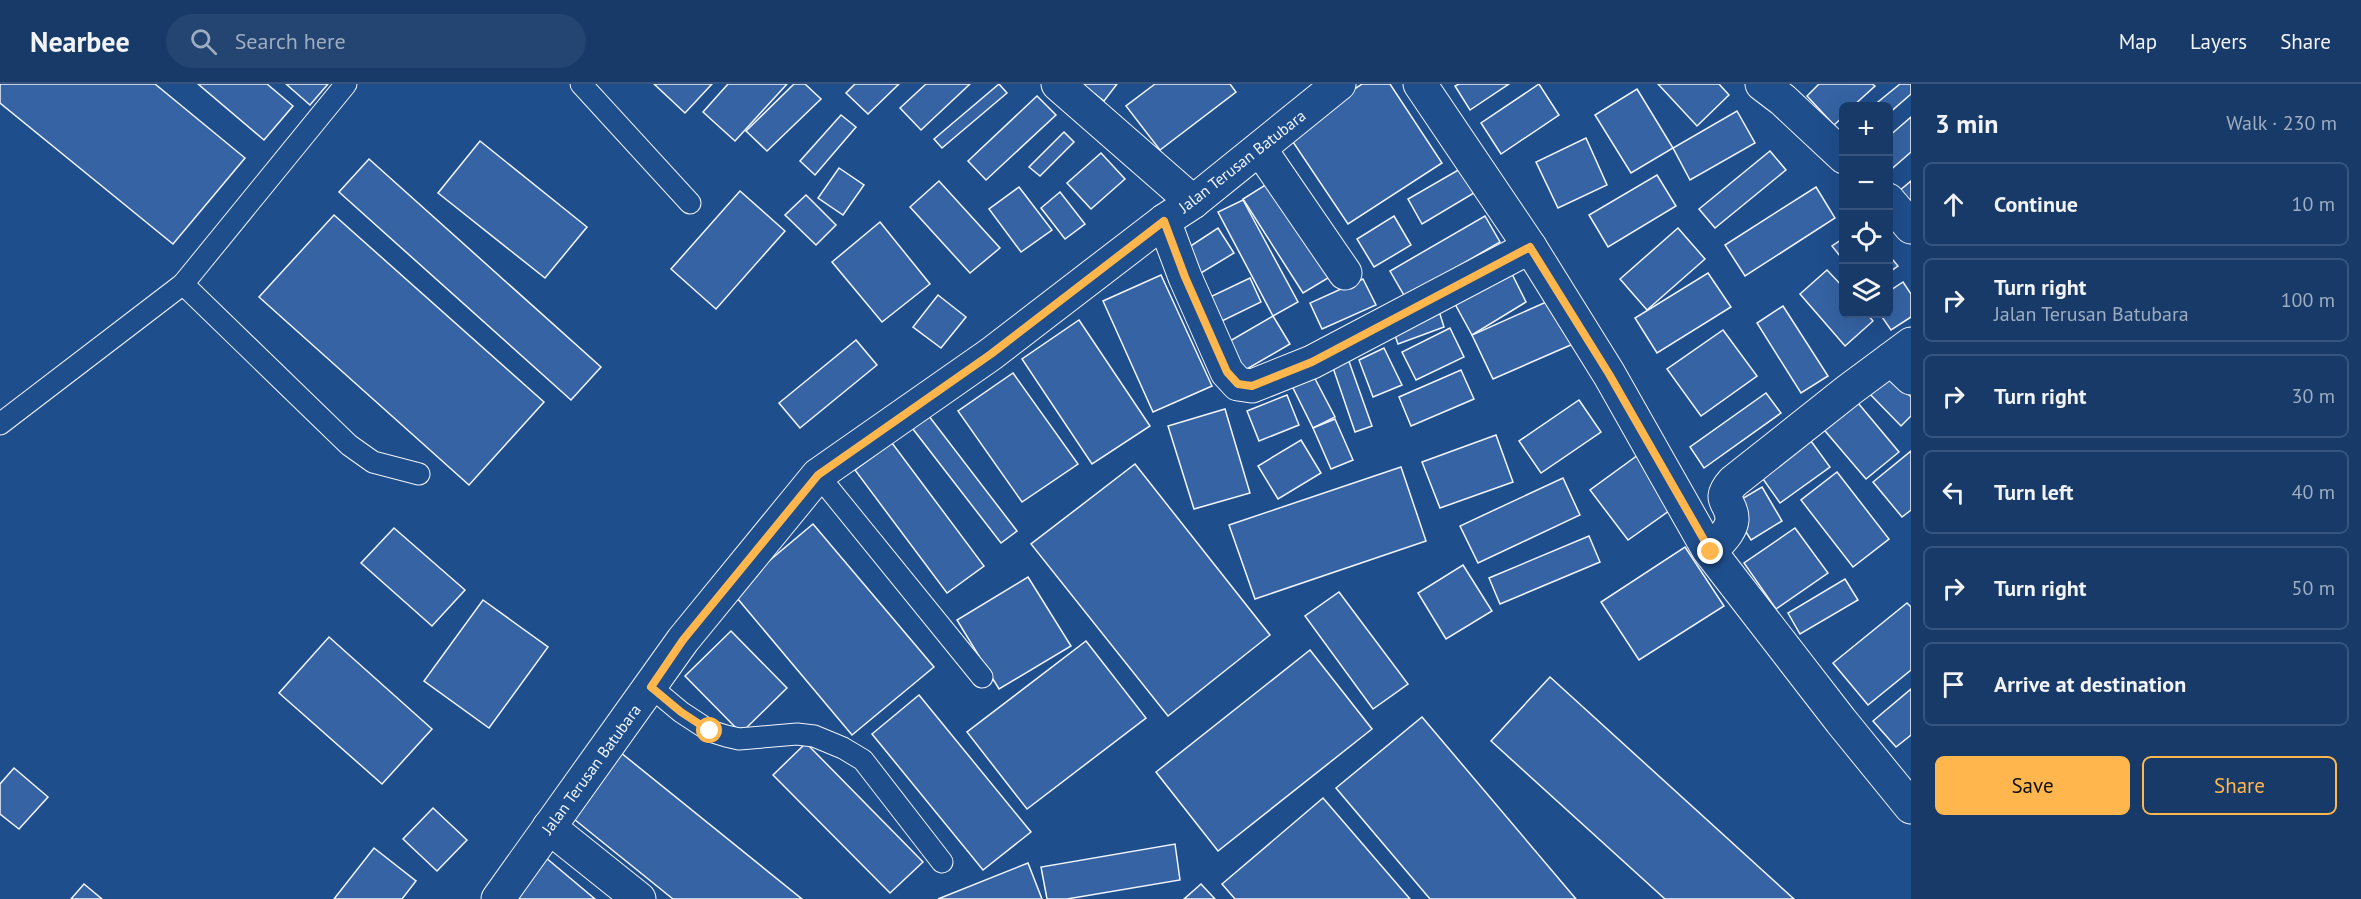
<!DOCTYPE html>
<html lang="en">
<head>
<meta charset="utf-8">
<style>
	body { margin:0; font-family:"PT Sans",sans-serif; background:#244571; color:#f1f3f6 }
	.controls { position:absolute; right:18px; top:18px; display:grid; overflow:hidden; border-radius:9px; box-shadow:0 6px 24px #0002 }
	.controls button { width:54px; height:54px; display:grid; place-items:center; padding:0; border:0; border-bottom:2px solid #36547d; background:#173a69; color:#f1f3f6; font:30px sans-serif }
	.stop { position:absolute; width:18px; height:18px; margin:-14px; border:4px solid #ffb74d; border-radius:50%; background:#fff }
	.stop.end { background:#ffb74d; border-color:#fff; box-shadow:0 2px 6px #0008 }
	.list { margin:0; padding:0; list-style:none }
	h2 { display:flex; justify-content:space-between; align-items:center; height:78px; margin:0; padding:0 24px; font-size:26px }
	h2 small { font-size:20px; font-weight:400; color:#9eadc0 }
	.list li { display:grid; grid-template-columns:39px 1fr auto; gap:18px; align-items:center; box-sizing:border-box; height:84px; margin:0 12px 12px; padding:0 12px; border:2px solid #36547d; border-radius:9px }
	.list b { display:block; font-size:22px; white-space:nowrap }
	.list p { margin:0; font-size:20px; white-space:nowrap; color:#9eadc0 }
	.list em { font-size:20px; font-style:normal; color:#9eadc0 }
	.actions { display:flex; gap:12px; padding:18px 24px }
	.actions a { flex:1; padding:14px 0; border:2px solid #ffb74d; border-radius:9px; text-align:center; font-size:21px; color:#ffb74d }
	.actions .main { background:#ffb74d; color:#111 }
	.icon { flex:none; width:33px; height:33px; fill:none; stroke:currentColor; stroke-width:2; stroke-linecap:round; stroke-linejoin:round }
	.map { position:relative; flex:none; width:1911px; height:815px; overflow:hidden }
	header { display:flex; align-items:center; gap:36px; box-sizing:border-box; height:84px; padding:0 30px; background:#173a69; border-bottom:2px solid #36547d }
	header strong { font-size:28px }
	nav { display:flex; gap:33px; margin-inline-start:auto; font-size:21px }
	.search { width:420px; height:54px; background:#244571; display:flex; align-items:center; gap:15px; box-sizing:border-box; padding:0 21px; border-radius:33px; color:#9eadc0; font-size:22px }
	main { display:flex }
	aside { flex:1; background:#173a69 }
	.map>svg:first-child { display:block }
	.building { fill:#3563a3; stroke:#f2f6ff; stroke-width:1.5 }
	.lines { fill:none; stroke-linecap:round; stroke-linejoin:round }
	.lane-casing { stroke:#f2f6ff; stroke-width:23 }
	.street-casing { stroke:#f2f6ff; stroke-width:35 }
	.lane { stroke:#1f4e8c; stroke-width:21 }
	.street { stroke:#1f4e8c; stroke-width:33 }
	.route { stroke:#ffb74d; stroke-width:8 }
	.labels { text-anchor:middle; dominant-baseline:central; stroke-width:4.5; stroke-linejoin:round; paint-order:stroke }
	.street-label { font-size:16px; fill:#f2f6ff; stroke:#1f4e8c }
</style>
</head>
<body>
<header>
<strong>Nearbee</strong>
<div class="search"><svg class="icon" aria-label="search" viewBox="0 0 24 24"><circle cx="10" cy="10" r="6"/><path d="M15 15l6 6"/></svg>Search here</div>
<nav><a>Map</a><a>Layers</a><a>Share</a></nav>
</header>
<main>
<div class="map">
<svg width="1911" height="815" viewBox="0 0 1911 815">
	<rect width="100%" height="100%" fill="#1f4e8c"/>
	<!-- building -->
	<g class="building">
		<polygon points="0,0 155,0 245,74 173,160 0,19"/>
		<polygon points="198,0 267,0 293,22 264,56"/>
		<polygon points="286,0 328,0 310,21"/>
		<polygon points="654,0 712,0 685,29"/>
		<polygon points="728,0 787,0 735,57 703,28"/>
		<polygon points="794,0 805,0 821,15 767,67 746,47"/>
		<polygon points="855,0 899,0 868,30 846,9"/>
		<polygon points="926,0 970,0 921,46 900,24"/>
		<polygon points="999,0 1007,9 942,64 934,55"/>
		<polygon points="1082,0 1117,0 1104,17"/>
		<polygon points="1155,0 1230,0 1236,8 1160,66 1126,22"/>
		<polygon points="1362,0 1390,0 1442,79 1348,140 1287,49"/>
		<polygon points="1459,0 1509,0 1470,26 1455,2"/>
		<polygon points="1539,0 1559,31 1501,70 1481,39"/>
		<polygon points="1658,0 1719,0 1729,11 1697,42"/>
		<polygon points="1819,0 1872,0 1875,2 1853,22 1844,22 1844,32 1834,41 1807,12"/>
		<polygon points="1900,0 1911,0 1911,10 1888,30 1888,22 1873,22"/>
		<polygon points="1637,5 1673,64 1631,89 1595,31"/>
		<polygon points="1037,12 1056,31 986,96 968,77"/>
		<polygon points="1737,27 1755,59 1690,96 1673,64"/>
		<polygon points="841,31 856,43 815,91 800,77"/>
		<polygon points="1911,33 1911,68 1888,88 1888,53"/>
		<polygon points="1064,48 1074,58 1040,92 1029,83"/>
		<polygon points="1586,54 1607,101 1558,124 1536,78"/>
		<polygon points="480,57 587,143 545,194 438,109"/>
		<polygon points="1770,67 1786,86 1715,144 1699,125"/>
		<polygon points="1101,69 1125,95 1091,125 1067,99"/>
		<polygon points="369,75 601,283 571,316 339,108"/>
		<polygon points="839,84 864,101 843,131 818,114"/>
		<polygon points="1460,85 1474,109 1422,140 1408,115"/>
		<polygon points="1657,91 1676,122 1608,163 1589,131"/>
		<polygon points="1278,93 1338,188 1303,209 1243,115"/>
		<polygon points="939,97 1000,164 970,189 910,123"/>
		<polygon points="1911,97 1911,133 1893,112"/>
		<polygon points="1019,103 1052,146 1021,168 989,125"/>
		<polygon points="1816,103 1835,134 1745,192 1725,161"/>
		<polygon points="740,107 785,147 716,225 671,185"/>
		<polygon points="1060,108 1085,140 1065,155 1041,124"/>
		<polygon points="806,111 836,141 816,161 785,131"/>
		<polygon points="1243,116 1298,218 1273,232 1218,128"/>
		<polygon points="334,131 544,318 469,401 259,213"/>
		<polygon points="1394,132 1411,161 1374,183 1357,155"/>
		<polygon points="1485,132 1500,158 1405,213 1390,187"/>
		<polygon points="880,138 930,200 882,238 832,178"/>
		<polygon points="1218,144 1234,169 1201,189 1186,165"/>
		<polygon points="1678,144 1705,175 1647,226 1620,195"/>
		<polygon points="1844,154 1844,177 1832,162"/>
		<polygon points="1888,170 1898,182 1888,189"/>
		<polygon points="1827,186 1844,204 1844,230 1867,230 1873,237 1845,262 1800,210"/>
		<polygon points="1708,189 1731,223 1657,269 1635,234"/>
		<polygon points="1512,190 1526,218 1472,251 1455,220"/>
		<polygon points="1161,191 1212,302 1153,328 1103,217"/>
		<polygon points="1250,194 1261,218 1222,237 1210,213"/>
		<polygon points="1363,195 1376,221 1322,245 1310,219"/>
		<polygon points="1903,198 1911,210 1911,233 1891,246 1880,230 1888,230 1888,208"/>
		<polygon points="938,211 966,233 941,264 913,243"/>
		<polygon points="1553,215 1573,260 1493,295 1472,251"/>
		<polygon points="1783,222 1828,292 1801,309 1757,239"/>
		<polygon points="1439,227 1444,243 1398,260 1392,243"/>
		<polygon points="1273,232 1290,260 1240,289 1223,261"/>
		<polygon points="1079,236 1150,342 1092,380 1022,275"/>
		<polygon points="1450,244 1464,273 1416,296 1402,268"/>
		<polygon points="1723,246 1757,292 1701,332 1667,285"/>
		<polygon points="856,256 877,281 800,344 779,319"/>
		<polygon points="1384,264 1402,301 1373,313 1359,276"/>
		<polygon points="1346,269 1372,342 1355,348 1330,275"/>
		<polygon points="1461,286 1474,315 1411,342 1399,313"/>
		<polygon points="1311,287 1335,333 1313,344 1290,298"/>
		<polygon points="1886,287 1911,313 1911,332 1901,342 1866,306"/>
		<polygon points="1013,289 1078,380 1022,418 958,327"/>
		<polygon points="1766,309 1781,329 1704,384 1690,363"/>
		<polygon points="1287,311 1299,341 1259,357 1247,327"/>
		<polygon points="1853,313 1899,368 1866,395 1820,341"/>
		<polygon points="1579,316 1601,348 1541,389 1519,357"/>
		<polygon points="922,323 1017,447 1001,459 906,336"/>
		<polygon points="1225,325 1250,409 1194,425 1168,342"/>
		<polygon points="1335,335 1353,376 1331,385 1313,344"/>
		<polygon points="1496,351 1513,398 1440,424 1422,378"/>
		<polygon points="1808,353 1830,383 1780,419 1758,388"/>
		<polygon points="1301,356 1321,389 1278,415 1258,382"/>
		<polygon points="892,359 984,482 947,509 855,386"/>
		<polygon points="1911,367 1911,426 1902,433 1873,398"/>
		<polygon points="1638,371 1676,422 1628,456 1590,406"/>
		<polygon points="1135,380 1270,551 1168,632 1031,460"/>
		<polygon points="1401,383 1426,457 1255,515 1229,441"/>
		<polygon points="1837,388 1889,455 1853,483 1801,416"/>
		<polygon points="1563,394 1580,431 1478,479 1460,442"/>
		<polygon points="1762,403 1782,437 1751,456 1730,422"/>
		<polygon points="813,440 934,583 852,651 732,508"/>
		<polygon points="394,444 465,506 432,542 361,479"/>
		<polygon points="1795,444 1828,489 1776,525 1744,479"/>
		<polygon points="1589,452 1600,478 1500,520 1489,494"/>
		<polygon points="1685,463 1724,522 1639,576 1601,518"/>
		<polygon points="1463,481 1492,527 1446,555 1418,509"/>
		<polygon points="1028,493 1071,562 999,605 957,536"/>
		<polygon points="1845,495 1858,516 1800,550 1788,529"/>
		<polygon points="1339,508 1408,600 1373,625 1305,532"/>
		<polygon points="483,516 548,563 489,644 424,597"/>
		<polygon points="1907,519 1911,523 1911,586 1868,621 1833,579"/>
		<polygon points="731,547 787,604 741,649 685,592"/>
		<polygon points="329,553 432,645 382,700 279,609"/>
		<polygon points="1086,557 1146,634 1027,725 967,648"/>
		<polygon points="1310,566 1372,645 1218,767 1156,688"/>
		<polygon points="1550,593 1794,815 1665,815 1491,657"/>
		<polygon points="1911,605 1911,651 1896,663 1873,637"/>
		<polygon points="919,611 1031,748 983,786 872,650"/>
		<polygon points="1422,633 1576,815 1430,815 1336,704"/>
		<polygon points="806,659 923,778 890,809 773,691"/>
		<polygon points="615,664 802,815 673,815 564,727"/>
		<polygon points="14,684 48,713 19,745 0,730 0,700"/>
		<polygon points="1323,714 1410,815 1235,815 1222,800"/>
		<polygon points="433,724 467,756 437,787 403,755"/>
		<polygon points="1175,760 1180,796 1067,815 1047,815 1041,783"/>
		<polygon points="374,764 416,797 402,815 334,815"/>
		<polygon points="545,773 595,815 517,815"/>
		<polygon points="1028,779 1042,815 938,815"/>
		<polygon points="84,800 102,815 71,815"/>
		<polygon points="1201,800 1215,815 1184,815"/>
	</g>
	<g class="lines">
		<!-- lane casing -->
		<g class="lane-casing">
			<g id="lane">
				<polyline points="346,0 183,200 349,361 373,378 419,390"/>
				<polyline points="581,0 690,119"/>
				<polyline points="0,340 183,200"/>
				<polyline points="818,391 982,593"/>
				<polyline points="651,603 681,628 710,647 726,652 739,655 797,650 814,652 843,664 863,676 942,778"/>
			</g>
		</g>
		<!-- street casing -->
		<g class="street-casing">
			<g id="street">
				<polyline points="1058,0 1193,118"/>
				<polyline points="1420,0 1530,163 1609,290 1708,465 1841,637 1911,723"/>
				<polyline points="1762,0 1783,16 1844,73"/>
				<polyline points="1260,65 1345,189"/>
				<polyline points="1888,116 1911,143"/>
				<polyline points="1164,137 1185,193 1227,288 1238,300 1252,302 1312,278 1530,163"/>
				<polyline points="1891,275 1911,294"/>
				<path d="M1711,468C1717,459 1731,448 1732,436C1733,417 1715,418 1733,398L1849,306L1911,260"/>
				<polyline points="549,743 639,815"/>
				<polyline points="498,815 683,556 818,391 991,270 1164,137 1193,118 1339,0"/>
			</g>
		</g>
		<!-- lane -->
		<use href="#lane" class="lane"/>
		<!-- street -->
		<use href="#street" class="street"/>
	</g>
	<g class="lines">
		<!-- route -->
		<polyline class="route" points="710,647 681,628 651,603 683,556 818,391 991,270 1164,137 1185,193 1227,288 1238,300 1252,302 1312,278 1530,163 1609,290 1711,468"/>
	</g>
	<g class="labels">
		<!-- street labels -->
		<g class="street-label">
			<text transform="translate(1242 77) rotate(-38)">Jalan Terusan Batubara</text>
			<text transform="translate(591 685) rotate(-54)">Jalan Terusan Batubara</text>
		</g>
	</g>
</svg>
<div class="controls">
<button>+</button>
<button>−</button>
<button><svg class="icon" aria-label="locate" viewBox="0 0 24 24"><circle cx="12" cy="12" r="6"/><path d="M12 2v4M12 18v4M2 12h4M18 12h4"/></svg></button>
<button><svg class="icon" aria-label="layers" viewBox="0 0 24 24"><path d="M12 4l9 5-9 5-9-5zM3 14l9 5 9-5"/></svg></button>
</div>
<div class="stop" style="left:710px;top:647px"></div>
<div class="stop end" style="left:1711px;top:468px"></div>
</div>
<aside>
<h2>3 min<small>Walk · 230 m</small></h2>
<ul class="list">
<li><svg class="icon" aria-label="ahead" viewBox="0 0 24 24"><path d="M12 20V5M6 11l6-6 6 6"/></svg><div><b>Continue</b></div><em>10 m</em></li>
<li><svg class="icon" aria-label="right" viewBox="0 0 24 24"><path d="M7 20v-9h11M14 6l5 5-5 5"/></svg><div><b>Turn right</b><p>Jalan Terusan Batubara</p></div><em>100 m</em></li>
<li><svg class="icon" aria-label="right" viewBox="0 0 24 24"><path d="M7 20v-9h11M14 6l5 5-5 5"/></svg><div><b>Turn right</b></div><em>30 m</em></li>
<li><svg class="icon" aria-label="left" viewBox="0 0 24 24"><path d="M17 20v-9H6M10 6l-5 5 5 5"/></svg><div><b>Turn left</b></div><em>40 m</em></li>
<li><svg class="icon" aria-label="right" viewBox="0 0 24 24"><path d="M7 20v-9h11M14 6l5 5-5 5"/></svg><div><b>Turn right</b></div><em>50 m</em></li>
<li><svg class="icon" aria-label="arrive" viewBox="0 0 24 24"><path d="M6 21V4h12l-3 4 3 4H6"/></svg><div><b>Arrive at destination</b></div></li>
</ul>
<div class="actions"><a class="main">Save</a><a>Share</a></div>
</aside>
</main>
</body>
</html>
